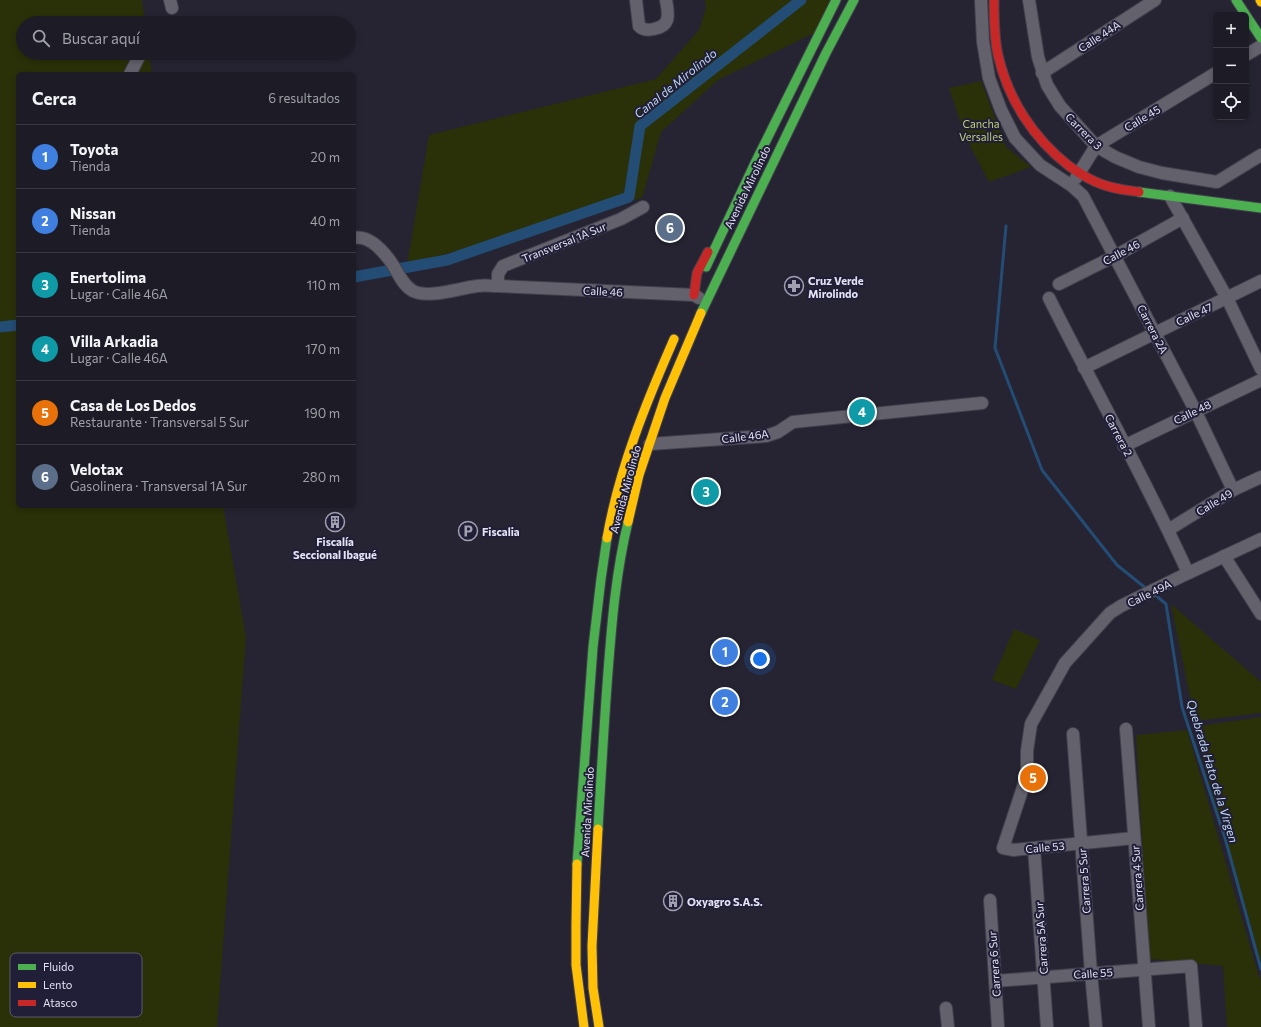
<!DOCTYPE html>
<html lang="es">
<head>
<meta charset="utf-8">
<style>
	body { margin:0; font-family:Commissioner,sans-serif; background:#292832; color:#f1f3f6 }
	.controls { position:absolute; right:12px; top:12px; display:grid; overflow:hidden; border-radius:6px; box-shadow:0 2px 6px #0003 }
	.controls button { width:36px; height:36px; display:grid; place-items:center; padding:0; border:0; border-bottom:1px solid #3a3943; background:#1c1b26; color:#f1f3f6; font:20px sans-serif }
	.you { position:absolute; left:760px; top:659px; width:14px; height:14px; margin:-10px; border:3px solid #fff; border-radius:50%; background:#1a73e8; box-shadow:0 0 0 6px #1a73e833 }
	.badge { display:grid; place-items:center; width:26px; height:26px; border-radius:50%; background:#bca0f2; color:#fff; font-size:13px; font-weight:700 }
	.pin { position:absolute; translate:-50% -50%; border:2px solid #fff; box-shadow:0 1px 4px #0006 }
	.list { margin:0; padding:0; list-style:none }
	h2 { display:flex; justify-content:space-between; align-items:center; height:52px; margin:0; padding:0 16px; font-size:17px }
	h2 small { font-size:13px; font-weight:400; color:#a0a1a7 }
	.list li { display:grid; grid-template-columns:26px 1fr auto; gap:12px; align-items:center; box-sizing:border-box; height:64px; padding:0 16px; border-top:1px solid #3a3943 }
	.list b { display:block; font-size:15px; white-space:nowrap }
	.list p { margin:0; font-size:13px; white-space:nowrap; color:#a0a1a7 }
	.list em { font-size:13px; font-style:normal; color:#a0a1a7 }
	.icon { flex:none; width:22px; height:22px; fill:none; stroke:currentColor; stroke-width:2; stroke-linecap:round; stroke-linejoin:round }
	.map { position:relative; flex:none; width:1261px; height:1027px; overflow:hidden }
	.search { position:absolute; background:#1c1b26; box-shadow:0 2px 6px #0003; left:16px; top:16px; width:340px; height:44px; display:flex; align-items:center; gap:10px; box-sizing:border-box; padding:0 14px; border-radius:22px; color:#a0a1a7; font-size:15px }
	.panel { position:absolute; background:#1c1b26; box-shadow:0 2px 6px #0003; left:16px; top:72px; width:340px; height:436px; border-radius:6px }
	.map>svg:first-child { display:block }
	.green { fill:#2a3007 }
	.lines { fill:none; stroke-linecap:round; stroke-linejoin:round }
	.stream { stroke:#234d74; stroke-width:3 }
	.canal { stroke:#234d74; stroke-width:11 }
	.street-casing { stroke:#42414d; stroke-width:14 }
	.fast-casing { stroke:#42414d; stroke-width:11 }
	.slow-casing { stroke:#42414d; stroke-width:11 }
	.jam-casing { stroke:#42414d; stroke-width:11 }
	.street { stroke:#62616c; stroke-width:12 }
	.fast { stroke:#4caf50; stroke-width:9 }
	.slow { stroke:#ffc107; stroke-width:9 }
	.jam { stroke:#c62828; stroke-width:9 }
	.labels { text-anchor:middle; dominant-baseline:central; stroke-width:4; stroke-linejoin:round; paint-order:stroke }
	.street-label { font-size:11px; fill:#e3e3f4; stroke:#211e38 }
	.park-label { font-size:11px; fill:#becf76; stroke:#211e38 }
	.poi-label { font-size:11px; font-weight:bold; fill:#e3e3f4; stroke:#211e38; text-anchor:start }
	.water-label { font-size:12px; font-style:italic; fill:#bdd7f1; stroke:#211e38 }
	.key { fill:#211e38; stroke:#5b5970; stroke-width:1 }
	.key-label { font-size:11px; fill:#e3e3f4 }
</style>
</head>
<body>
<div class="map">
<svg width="1261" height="1027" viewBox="0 0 1261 1027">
	<rect width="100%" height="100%" fill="#262432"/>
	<!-- green -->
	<g class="green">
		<polygon points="0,0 142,0 145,23 23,23 23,53 149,53 152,74 18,74 18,506 223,506 246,637 217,1027 0,1027"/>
		<polygon points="705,0 830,0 814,33 718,80 661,132 642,198 407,265 429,135 656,79 699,30 706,8"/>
		<polygon points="981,81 1006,147 1031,167 989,182 965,136 949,88"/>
		<polygon points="1171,604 1261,682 1261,713 1195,721"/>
		<polygon points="1014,629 1040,640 1016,689 992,680"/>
		<polygon points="1261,717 1261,965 1193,727"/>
		<polygon points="1187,730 1258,974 1261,980 1261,1027 1227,1027 1223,966 1149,959 1136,735"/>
	</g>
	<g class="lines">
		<!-- stream -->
		<g class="stream">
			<polyline points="1006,226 995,348 1042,470 1117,565 1148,590"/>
			<polyline points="1153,593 1166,604 1182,707 1225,838 1261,969"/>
		</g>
		<!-- canal -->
		<g class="canal">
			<polyline points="354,277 447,260 629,197 640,126 801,0"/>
			<polyline points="0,327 18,325"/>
		</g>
		<!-- street casing -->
		<g class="street-casing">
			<g id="street">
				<polyline points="170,0 172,8"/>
				<path d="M636,0L639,26C645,33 664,29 667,20C669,14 667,6 666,0"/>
				<polyline points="981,0 983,42 989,78 1001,110 1015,138 1040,165 1072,186 1083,196 1195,410 1233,490"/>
				<polyline points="1029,0 1038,57 1047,85 1060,106 1096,146 1115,157 1139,167 1162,173 1217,182 1261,155"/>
				<polyline points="1246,55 1261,46"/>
				<polyline points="1042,73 1155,0"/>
				<polyline points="130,74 141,53"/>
				<polyline points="1076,178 1096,146 1216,73"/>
				<polyline points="1170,196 1227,298 1261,369"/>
				<path d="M354,238C369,235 383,251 391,262C398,272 402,285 413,291C429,299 460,288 477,286C484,285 491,286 498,286L694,295L699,298"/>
				<polyline points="1059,284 1115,256 1183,218"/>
				<polyline points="498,286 498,274 503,266 621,219 643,207"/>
				<path d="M1049,298C1095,390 1146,480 1188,573"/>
				<polyline points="1084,368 1261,281"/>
				<polyline points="650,444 766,436 778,432 793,422 982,403"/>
				<polyline points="1124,446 1261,380"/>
				<polyline points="1168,530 1233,490 1261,477"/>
				<polyline points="1224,556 1261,614"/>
				<polyline points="1126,729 1149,1027"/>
				<polyline points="1073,734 1091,973 1096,1027"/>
				<polyline points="1134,838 1014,850 1003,848 1027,775 1027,751 1031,724 1065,663 1110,613 1121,606 1182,576 1261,539"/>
				<polyline points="1034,848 1047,1027"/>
				<polyline points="990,900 998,1027"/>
				<polyline points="995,981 1191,966 1196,1027"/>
				<polyline points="946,1008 948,1027"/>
			</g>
		</g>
		<!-- fast casing -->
		<g class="fast-casing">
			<g id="fast">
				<polyline points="1236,0 1261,38"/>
				<polyline points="1139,192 1261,208"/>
				<polyline points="706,267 755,163 836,0"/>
				<polyline points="701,313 826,53 854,0"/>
				<path d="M598,829C601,777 604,724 608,672C612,620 616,572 628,522"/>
				<polyline points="577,864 593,647 601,579 607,538"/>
			</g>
		</g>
		<!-- slow casing -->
		<g class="slow-casing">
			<g id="slow">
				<polyline points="1260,0 1261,2"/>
				<polyline points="628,522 639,475 665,398 701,313"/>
				<path d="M607,538C619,469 646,403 674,339"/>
				<polyline points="598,829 592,946 593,988 599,1027"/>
				<polyline points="577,864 576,925 576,965 584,1027"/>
			</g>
		</g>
		<!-- jam casing -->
		<g class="jam-casing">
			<g id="jam">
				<path d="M994,0C994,18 994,37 998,55C1008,99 1033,138 1069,166C1079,173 1089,180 1101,184C1113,189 1126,190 1139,192"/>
				<polyline points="694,295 697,273 708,252"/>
			</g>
		</g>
		<!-- street -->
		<use href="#street" class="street"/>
		<!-- fast -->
		<use href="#fast" class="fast"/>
		<!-- slow -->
		<use href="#slow" class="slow"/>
		<!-- jam -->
		<use href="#jam" class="jam"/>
	</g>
	<!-- icons -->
	<defs>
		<g id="pharmacy-ring" transform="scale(1)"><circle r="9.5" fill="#211e38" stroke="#a1a0b0" stroke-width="1.5"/><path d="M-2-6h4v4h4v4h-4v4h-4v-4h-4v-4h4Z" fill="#a1a0b0"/></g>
		<g id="building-ring" transform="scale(1)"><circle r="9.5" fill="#211e38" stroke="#a1a0b0" stroke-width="1.5"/><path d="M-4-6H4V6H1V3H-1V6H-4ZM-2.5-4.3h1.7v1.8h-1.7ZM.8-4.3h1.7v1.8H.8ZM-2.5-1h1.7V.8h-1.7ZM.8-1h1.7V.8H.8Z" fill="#a1a0b0"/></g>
		<g id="parking-ring" transform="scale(1)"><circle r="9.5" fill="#211e38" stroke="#a1a0b0" stroke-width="1.5"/><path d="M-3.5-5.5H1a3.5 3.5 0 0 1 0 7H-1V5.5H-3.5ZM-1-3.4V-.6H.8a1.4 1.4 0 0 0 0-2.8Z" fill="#a1a0b0"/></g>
	</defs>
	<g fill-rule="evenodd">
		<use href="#pharmacy-ring" x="794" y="286"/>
		<use href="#building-ring" x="335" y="522"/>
		<use href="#parking-ring" x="468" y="531"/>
		<use href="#building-ring" x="673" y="901"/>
	</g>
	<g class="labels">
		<!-- street labels -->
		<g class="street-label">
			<text transform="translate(1099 36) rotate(-33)">Calle 44A</text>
			<text transform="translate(1142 118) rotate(-31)">Calle 45</text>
			<text transform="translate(1084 131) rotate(45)">Carrera 3</text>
			<text transform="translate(747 187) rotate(-64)">Avenida Mirolindo</text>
			<text transform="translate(564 242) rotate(-22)">Transversal 1A Sur</text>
			<text transform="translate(1121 252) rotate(-28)">Calle 46</text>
			<text transform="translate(603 291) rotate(3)">Calle 46</text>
			<text transform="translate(1194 314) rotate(-25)">Calle 47</text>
			<text transform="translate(1153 329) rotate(63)">Carrera 2A</text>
			<text transform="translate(1192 412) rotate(-26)">Calle 48</text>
			<text transform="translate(1119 435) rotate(62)">Carrera 2</text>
			<text transform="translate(745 436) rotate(-7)">Calle 46A</text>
			<text transform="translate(625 489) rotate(-75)">Avenida Mirolindo</text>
			<text transform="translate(1214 502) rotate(-31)">Calle 49</text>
			<text transform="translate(1149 593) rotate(-26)">Calle 49A</text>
			<text transform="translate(587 812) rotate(-87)">Avenida Mirolindo</text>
			<text transform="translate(1045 847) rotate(-5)">Calle 53</text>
			<text transform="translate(1137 878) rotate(-94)">Carrera 4 Sur</text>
			<text transform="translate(1084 881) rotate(-94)">Carrera 5 Sur</text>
			<text transform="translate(1041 938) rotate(-94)">Carrera 5A Sur</text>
			<text transform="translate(994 964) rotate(-94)">Carrera 6 Sur</text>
			<text transform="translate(1093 973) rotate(-4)">Calle 55</text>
		</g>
		<!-- park labels -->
		<g class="park-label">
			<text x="981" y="123">Cancha<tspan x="981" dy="13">Versalles</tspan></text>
		</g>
		<!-- poi labels -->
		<g class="poi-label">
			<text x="808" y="280">Cruz Verde<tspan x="808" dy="13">Mirolindo</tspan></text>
			<text x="482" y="531">Fiscalia</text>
			<text x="335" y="541" text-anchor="middle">Fiscalía<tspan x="335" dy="13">Seccional Ibagué</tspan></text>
			<text x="687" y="901">Oxyagro S.A.S.</text>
		</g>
		<!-- water labels -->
		<g class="water-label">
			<text transform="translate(675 83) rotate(-39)">Canal de Mirolindo</text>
			<text transform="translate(1213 771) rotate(73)">Quebrada Hato de la Virgen</text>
		</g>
	</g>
	<!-- legend -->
	<rect x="10" y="953" width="132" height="64" rx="6" class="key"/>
	<rect x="18" y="964" width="18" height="6" fill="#4caf50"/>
	<rect x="18" y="982" width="18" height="6" fill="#ffc107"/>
	<rect x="18" y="1000" width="18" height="6" fill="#c62828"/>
	<g class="key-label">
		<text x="43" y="971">Fluido</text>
		<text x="43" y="989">Lento</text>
		<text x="43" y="1007">Atasco</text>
	</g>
</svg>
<div class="controls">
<button>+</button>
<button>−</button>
<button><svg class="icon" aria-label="locate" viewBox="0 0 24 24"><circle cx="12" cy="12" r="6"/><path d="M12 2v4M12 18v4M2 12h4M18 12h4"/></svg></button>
</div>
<div class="you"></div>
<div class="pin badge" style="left:725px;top:652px;background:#3f7fe0">1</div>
<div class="pin badge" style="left:725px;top:702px;background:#3f7fe0">2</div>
<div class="pin badge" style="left:706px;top:492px;background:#0f9aa8">3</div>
<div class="pin badge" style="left:862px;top:412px;background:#0f9aa8">4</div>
<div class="pin badge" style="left:1033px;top:778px;background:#e8710a">5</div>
<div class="pin badge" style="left:670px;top:228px;background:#5c6f8a">6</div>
<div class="search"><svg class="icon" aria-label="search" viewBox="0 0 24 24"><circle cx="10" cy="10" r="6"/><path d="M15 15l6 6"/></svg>Buscar aquí</div>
<section class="panel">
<h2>Cerca<small>6 resultados</small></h2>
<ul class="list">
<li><span class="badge" style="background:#3f7fe0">1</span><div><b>Toyota</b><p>Tienda</p></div><em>20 m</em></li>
<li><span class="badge" style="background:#3f7fe0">2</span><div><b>Nissan</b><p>Tienda</p></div><em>40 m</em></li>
<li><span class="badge" style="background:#0f9aa8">3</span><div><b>Enertolima</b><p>Lugar · Calle 46A</p></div><em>110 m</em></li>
<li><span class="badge" style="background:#0f9aa8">4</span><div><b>Villa Arkadia</b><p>Lugar · Calle 46A</p></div><em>170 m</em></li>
<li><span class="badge" style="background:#e8710a">5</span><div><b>Casa de Los Dedos</b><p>Restaurante · Transversal 5 Sur</p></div><em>190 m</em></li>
<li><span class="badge" style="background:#5c6f8a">6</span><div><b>Velotax</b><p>Gasolinera · Transversal 1A Sur</p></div><em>280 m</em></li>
</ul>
</section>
</div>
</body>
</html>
